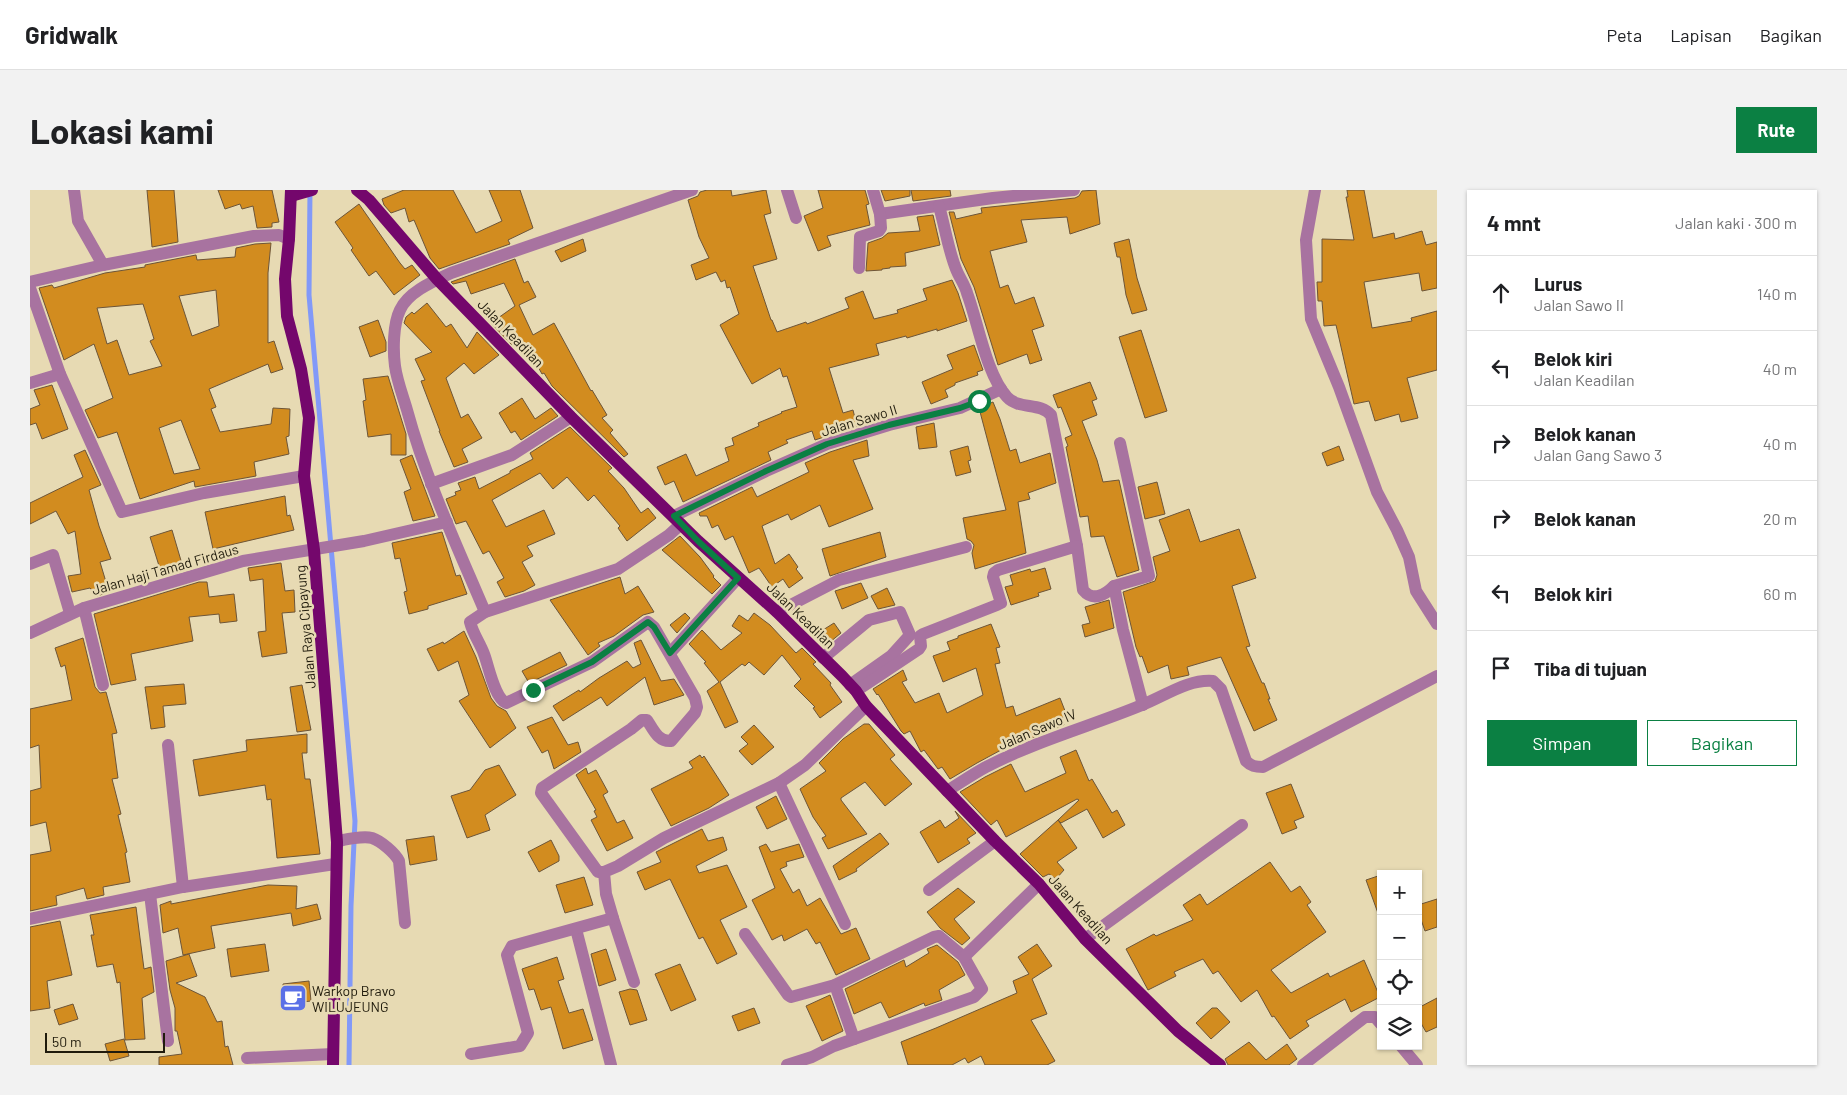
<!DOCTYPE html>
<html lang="id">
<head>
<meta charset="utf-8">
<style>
	body { margin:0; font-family:Barlow,sans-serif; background:#f2f2f2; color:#202124 }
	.controls { position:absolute; right:15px; bottom:15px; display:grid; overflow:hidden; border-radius:0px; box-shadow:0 1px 4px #0004 }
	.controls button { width:45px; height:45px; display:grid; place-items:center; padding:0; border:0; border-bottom:1px solid #e0e0e0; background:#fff; color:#202124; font:25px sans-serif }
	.scale { position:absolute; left:15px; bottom:12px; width:120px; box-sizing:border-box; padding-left:5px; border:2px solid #201b0c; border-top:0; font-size:14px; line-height:18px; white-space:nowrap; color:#201b0c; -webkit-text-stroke:4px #e7dab3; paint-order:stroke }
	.stop { position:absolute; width:15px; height:15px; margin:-11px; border:4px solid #0b8043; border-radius:50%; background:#fff }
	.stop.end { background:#0b8043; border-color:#fff; box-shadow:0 1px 5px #0008 }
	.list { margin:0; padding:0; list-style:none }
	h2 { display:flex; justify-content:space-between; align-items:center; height:65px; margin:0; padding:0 20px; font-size:21px }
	h2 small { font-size:16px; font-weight:400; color:#757577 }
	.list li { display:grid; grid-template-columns:32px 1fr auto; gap:15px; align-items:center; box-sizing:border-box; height:75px; padding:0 20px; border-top:1px solid #e0e0e0 }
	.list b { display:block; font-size:19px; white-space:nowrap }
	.list p { margin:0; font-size:16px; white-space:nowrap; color:#757577 }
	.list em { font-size:16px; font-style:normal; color:#757577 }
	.actions { display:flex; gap:10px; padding:15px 20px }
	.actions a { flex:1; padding:11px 0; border:1px solid #0b8043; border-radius:0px; text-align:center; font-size:18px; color:#0b8043 }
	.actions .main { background:#0b8043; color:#fff }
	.icon { flex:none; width:28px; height:28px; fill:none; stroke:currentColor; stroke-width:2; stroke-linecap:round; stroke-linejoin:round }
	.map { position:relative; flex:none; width:1407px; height:875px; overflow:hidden; border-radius:0px }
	header { display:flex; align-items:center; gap:30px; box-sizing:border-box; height:70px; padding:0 25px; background:#fff; border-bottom:1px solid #e0e0e0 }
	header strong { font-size:24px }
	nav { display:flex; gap:28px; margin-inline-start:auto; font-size:18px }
	.intro { display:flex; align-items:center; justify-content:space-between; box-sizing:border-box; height:120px; padding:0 30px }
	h1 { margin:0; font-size:35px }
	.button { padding:12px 22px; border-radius:0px; background:#0b8043; color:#fff; font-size:18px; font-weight:700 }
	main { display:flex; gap:30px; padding:0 30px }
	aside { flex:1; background:#fff; border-radius:0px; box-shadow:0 1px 4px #0004 }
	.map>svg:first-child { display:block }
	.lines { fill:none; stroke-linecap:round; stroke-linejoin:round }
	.stream { stroke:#8299f8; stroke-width:5 }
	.building { fill:#d28c1f; stroke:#6d5538; fill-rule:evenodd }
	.minor { stroke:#a873a0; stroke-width:12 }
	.major { stroke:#74076c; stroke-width:12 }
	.route { stroke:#0b8043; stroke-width:6 }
	.labels { text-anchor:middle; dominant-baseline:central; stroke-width:5; stroke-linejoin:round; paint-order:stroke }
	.street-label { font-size:14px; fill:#201b0c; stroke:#e7dab3 }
	.poi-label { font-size:14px; fill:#201b0c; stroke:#e7dab3; text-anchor:start }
</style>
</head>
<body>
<header>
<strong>Gridwalk</strong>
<nav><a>Peta</a><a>Lapisan</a><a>Bagikan</a></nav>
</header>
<div class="intro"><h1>Lokasi kami</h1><a class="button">Rute</a></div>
<main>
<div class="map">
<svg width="1407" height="875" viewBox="0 0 1407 875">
	<rect width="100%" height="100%" fill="#e7dab3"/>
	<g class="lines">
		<!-- stream -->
		<polyline class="stream" points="280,0 279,105 325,631 321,716 319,875"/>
	</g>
	<!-- building -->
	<g class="building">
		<polygon points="117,0 144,0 148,52 122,57"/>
		<polygon points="188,0 242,0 249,32 242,33 242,37 227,38 223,16 212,19 210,14 195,19"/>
		<polygon points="374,0 423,0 446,43 472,31 459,0 490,0 503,38 478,50 480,54 409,79 400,68 384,30 379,32 375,18 361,23 354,15 352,9"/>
		<polygon points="677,0 701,0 702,6 736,0 741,23 734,25 747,69 723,76 741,130 742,130 747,142 776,132 777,134 819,118 815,108 833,101 844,129 868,123 867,120 897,110 893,99 922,90 928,103 937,131 907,141 907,139 877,148 876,146 846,154 849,165 799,178 813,223 823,220 827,236 785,250 782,241 756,250 758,253 738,262 741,270 653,312 644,291 635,295 627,277 656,264 666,286 699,271 695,258 704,255 702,248 729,236 728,233 752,223 751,222 767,217 757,186 753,187 750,178 722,194 714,180 690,135 709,124 700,97 697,98 695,90 691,92 686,82 666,90 661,75 679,68 669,47 658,10 668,6 670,2"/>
		<polygon points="788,0 835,0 839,14 836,15 840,35 797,46 801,56 788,61 774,26 793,18"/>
		<polygon points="851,0 880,0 880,6 855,11"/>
		<polygon points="881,0 920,0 921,6 883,11"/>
		<polygon points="1066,0 1070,34 1040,44 1037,27 991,30 997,52 960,61 970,98 978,95 985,114 1004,107 1014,136 1002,140 1012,170 1000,174 997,164 968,175 944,97 931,69 919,22 924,22 926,29 952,23 951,18 1045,8 1049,6 1052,1"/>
		<polygon points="1317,0 1334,0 1343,48 1364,43 1365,49 1392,41 1396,55 1407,52 1407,98 1392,101 1389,83 1334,92 1342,138 1382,131 1381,128 1407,121 1407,180 1377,188 1388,228 1371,232 1369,224 1345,231 1339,211 1324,214 1306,135 1294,136 1292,111 1288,111 1287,92 1292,92 1292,49 1324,50 1316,7 1318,7"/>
		<polygon points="329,14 370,73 375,79 382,75 390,85 364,105 346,81 339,86 321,60 323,58 305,32"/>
		<polygon points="903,25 910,55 875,63 876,76 860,77 860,78 852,79 852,80 836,81 838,53 852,48 858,43 890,41 887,27"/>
		<polygon points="553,49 556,61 531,72 525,61"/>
		<polygon points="1099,49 1107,88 1117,120 1102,124 1096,105 1090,67 1087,67 1084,53"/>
		<path d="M241,53L238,83V153L244,151L253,179L241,183L238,174L179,199L186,217L181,219L190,242L241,234L243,218L260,219L259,246L256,247L259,264L224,272L226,286L165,297L164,291L110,309L87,242L68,248L55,220L83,208L64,154L34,170L9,98L22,95L24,98L75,83L115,77V75L166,65L167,70L205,67L206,58L225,54ZM186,100L189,136L162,146L149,106ZM113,114L124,149L120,151L132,176L99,185L87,150L77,154L67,118ZM151,230L170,279L144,284L129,238Z"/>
		<polygon points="485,69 494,93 498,91 506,107 489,115 503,145 524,133 561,201 562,200 577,225 572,228 583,240 580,243 598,264 594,267 522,196 514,183 512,184 501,164 495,167 486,152 482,155 461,133 485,116 474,93 441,104 436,91 423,94 421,92"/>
		<polygon points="397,113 416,137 421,134 437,158 447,142 469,165 444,184 434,173 416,188 431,228 438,224 452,248 432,259 438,272 424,277 409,241 410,241 391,191 395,190 385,169 402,162 374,133 376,127 382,122 384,124"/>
		<polygon points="348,130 356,152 356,161 340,167 329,137"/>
		<polygon points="1111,140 1137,221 1115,228 1089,147"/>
		<polygon points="944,155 953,180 947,182 948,185 925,193 925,195 915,200 918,207 901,214 892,192 923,179 917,165"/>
		<polygon points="358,186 376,244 376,265 361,265 361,244 338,247 333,211 336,210 333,189"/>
		<polygon points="1060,192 1067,209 1062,211 1067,225 1052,231 1067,270 1073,292 1089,290 1109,380 1087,387 1074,346 1061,347 1058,326 1050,327 1036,257 1038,256 1035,248 1042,245 1031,217 1028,218 1023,205"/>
		<polygon points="22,195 38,239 12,249 6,233 0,235 0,219 10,215 4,200"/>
		<polygon points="492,208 505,229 521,218 528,226 491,250 485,241 481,243 469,223"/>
		<polygon points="963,212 970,229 980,261 986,259 990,273 1020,263 1026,293 998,303 1000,309 988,312 996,363 945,379 942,363 944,355 941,351 937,349 933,328 976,320 949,218"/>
		<polygon points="904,233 907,257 889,259 886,237"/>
		<polygon points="540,237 582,278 578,281 594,298 611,323 618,318 626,328 597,351 588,338 590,336 564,305 558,311 537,287 523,299 510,283 462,310 476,337 514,320 525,344 497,356 503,366 492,372 505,395 494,401 475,407 467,392 474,388 459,361 453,364 436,331 426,334 416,309 426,305 425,302 431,300 428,293 445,287 449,299 480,283 480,281 503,269 500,263"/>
		<polygon points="837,250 839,266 823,270 843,319 799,337 790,315 761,330 758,324 732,336 745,374 759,364 768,377 766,379 773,388 759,398 753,389 742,397 729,378 719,383 703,346 695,350 688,335 682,338 677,326 670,326 669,323 722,297 727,307 779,282 775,273 800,262"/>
		<polygon points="938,256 941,270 938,271 941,282 926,286 920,261"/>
		<polygon points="1309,256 1314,270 1297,276 1292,263"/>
		<polygon points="55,260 71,295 59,300 69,336 81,369 70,372 79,402 67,406 60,398 42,402 38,386 51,384 45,341 38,344 26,321 0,334 0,313 53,287 44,265"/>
		<polygon points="382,265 405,326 383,331 374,302 381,299 370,270"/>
		<polygon points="1127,292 1135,324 1115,329 1108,297"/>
		<polygon points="255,306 257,326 260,325 264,340 183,359 175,322"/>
		<polygon points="1159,319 1170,352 1209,339 1226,388 1202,396 1220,456 1216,457 1232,493 1234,493 1240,509 1238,509 1247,530 1224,541 1191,467 1157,477 1159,485 1141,489 1138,475 1118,483 1112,466 1110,467 1106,457 1093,402 1125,391 1127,385 1123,367 1140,361 1129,330"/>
		<polygon points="142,340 152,374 130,379 120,347"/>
		<polygon points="412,342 426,386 430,385 437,404 398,416 398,419 379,424 374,402 377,401 370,368 365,369 362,353"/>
		<polygon points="850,342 856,367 800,386 792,359"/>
		<polygon points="650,346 670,367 684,386 683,387 691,395 682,404 632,360"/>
		<polygon points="251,373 255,401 264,400 265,422 252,423 257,463 232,467 228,442 236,441 233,389 220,391 218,378"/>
		<polygon points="1015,378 1021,399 1008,403 1009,406 981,415 975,397 983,395 980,385 1000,379 1001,382"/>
		<polygon points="590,387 595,404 608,396 624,422 613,425 584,446 568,453 570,456 558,465 520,410"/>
		<polygon points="169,392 177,392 179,407 204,404 207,431 190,433 189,424 159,427 163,451 101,464 106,490 81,495 64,424"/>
		<polygon points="831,393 838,408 812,419 805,401"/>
		<polygon points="857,398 865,415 848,419 841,406"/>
		<polygon points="1079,410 1084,438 1055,447 1052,435 1060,433 1055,417"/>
		<polygon points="655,423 660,428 647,443 640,435"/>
		<polygon points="724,423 740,435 766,463 772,458 786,472 783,474 801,493 800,495 812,512 790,528 783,518 785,517 764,496 771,489 752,465 734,485 719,472 715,476 712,474 690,492 708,532 695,538 677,501 689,492 674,473 676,472 659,454 672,440 691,460 712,443 702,436 709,425 718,431"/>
		<polygon points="804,433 811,443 794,457 785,448 785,445"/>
		<polygon points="961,434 970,457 966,458 970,473 965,474 976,518 983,516 986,526 1030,508 1037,526 1031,528 1034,535 971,560 947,573 920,589 912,577 908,579 894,560 891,562 880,541 874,544 871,541 848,504 847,505 843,499 873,480 877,490 872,492 885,513 909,503 917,523 953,505 946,478 913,492 903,466 920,460 917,452 928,448 928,446"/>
		<polygon points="434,441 446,467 461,508 467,516 476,521 486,538 460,558 429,511 439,505 428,471 408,481 397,459 413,452 414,454"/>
		<polygon points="53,448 65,497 70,503 76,502 87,543 82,544 88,588 82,589 91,624 88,625 97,662 95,663 100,692 73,697 74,705 57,709 54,698 26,706 27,715 0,721 0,665 21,661 16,632 0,636 0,601 11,598 9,555 0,558 0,519 42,510 35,475 31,477 25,458"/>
		<polygon points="611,450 631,491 644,489 654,505 624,515 615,487 577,516 571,507 533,531 523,516 549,500 550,502 569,488 597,471 603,478 611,474 604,453"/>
		<polygon points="530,462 537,475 499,493 492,481"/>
		<polygon points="154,494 156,514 133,516 135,537 121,539 115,497"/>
		<polygon points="272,495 281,540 267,542 260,497"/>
		<polygon points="522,527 538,555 548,552 551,562 524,579 518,560 512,563 497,537"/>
		<polygon points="834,534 839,534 865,565 860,569 882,594 855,616 835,592 811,608 811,610 837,644 798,659 792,648 796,646 783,627 770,599 796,581 789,573 813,549"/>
		<polygon points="724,535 744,557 722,575 709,561 718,554 711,547"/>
		<polygon points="277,544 277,563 272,563 275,589 280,589 290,664 247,668 241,609 237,610 235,595 169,606 163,570 217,561 216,550"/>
		<polygon points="1046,560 1059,591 1062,589 1082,623 1087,620 1095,635 1073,648 1057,619 1031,633 1028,630 1049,610 1047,609 976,647 967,630 961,635 930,602 955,587 981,574 995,602 1036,583 1030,567"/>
		<polygon points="670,565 672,568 674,566 699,605 679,618 641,636 621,599 663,578 659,572"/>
		<polygon points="469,575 486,605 455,625 460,640 437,648 421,606 440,600 455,580"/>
		<polygon points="556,578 558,584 566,580 578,602 573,605 587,633 594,630 603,648 577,661 561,630 567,627 564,621 566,620 546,585"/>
		<polygon points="1261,594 1274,627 1264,631 1267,638 1252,644 1236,603"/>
		<polygon points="746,606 757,629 737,639 726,617"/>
		<polygon points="925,621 946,643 937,649 940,653 908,673 890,642 910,630 915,638 929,628"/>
		<polygon points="1028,630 1047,658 1027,672 1034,680 1026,689 1019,684 1013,687 990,664"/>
		<polygon points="672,639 678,651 693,647 697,660 666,676 669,683 697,675 717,717 690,730 707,764 687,774 673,747 669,749 640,689 615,700 607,682 631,672 626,662"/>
		<polygon points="850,643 859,654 826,679 827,681 809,690 803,676"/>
		<polygon points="404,646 407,670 380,675 376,650"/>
		<polygon points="521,650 529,666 529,671 509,682 498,662"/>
		<polygon points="736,654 741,662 769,654 774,667 756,672 757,676 750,679 763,703 769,699 777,716 790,708 811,744 826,738 840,769 806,785 790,752 786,754 777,739 754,751 752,745 742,750 722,710 745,698 729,657"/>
		<polygon points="1240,672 1261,702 1270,696 1281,712 1277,715 1296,742 1241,780 1261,803 1298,783 1300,787 1334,770 1350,807 1321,822 1315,809 1276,831 1279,836 1260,849 1244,826 1242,827 1227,800 1211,812 1188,781 1183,784 1173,769 1144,782 1146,786 1118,800 1096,759 1124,744 1126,746 1163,730 1153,715 1170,704 1177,715"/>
		<polygon points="1351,685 1351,726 1349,726 1336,690"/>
		<polygon points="554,687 563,715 535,723 526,695"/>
		<polygon points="238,695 267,696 266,719 287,714 291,729 263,736 261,723 181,736 185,758 153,765 148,738 133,743 130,715 141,711 141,714"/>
		<polygon points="928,698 945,712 924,729 940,748 932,755 910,738 897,722"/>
		<polygon points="1407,709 1407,737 1395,741 1388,721 1388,715"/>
		<polygon points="106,717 114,779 121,777 124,802 112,808 115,849 95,850 90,792 87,793 83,774 67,777 61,745 64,745 60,725"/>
		<polygon points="30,731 42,785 17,791 20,818 0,821 0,737"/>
		<polygon points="235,754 239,781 201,787 197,759"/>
		<polygon points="1007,754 1022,776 1002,789 1017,824 1001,830 1025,871 1017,875 955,875 951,866 938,873 935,868 922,875 878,875 871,852 906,838 987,803 983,791 999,784 988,767"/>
		<polygon points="907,755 928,772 935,785 909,800 912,810 895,816 894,813 859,828 851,812 824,824 815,799 874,770 876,777 899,763 897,759"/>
		<polygon points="576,759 586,790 569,796 561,764"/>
		<polygon points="159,764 167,786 146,793 175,807 187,832 192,831 195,857 198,856 203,875 129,875 129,867 152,864 147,841 145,841 145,818 140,800 136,771"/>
		<polygon points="527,767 534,789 528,791 539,823 553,819 563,850 533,859 521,817 511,820 504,799 499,800 492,779"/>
		<polygon points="650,774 666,810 641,821 625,784"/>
		<polygon points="279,791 281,811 255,814 253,794"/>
		<polygon points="600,799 607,800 617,830 600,835 589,802"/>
		<polygon points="800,805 813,841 792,851 776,816"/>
		<polygon points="1407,808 1407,837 1396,842 1388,828 1388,818"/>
		<polygon points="43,814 48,829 29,835 24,820"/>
		<polygon points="724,818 730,833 708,841 702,826"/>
		<polygon points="1182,818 1187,818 1200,832 1181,849 1166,833"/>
		<polygon points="94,849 99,866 80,871 75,854"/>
		<polygon points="1219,852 1236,870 1257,854 1267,869 1259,875 1198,875 1195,869"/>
	</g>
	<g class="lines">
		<!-- minor -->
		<g class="minor">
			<polyline points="44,0 48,31 73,75"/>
			<polyline points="757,0 766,28"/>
			<polyline points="843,0 850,24 963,8 1044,0"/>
			<polyline points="1285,0 1276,50 1281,129 1309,197 1347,302 1367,340 1379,367 1386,401 1407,434"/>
			<path d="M909,16C915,37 918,59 926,79C929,87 935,95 937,103C948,132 956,184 977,207C989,220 1010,212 1021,225L1047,356"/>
			<polyline points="829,78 830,47 849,41 851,38 850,24"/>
			<polyline points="0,92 73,75 224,46 249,45 259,49"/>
			<polyline points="0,98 30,184 92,322 174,303 274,286"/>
			<polyline points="0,193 30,184"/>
			<polyline points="401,294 482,265 541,227"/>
			<polyline points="644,326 736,281 797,254 859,235 930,218 971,199"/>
			<polyline points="0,374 23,365 40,423"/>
			<polyline points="1084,396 1119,386 1090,253"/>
			<polyline points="54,418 73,495"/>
			<path d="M455,422C427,356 396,290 377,220C373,206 367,191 365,176C363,161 363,134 370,120C378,102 404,91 421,83L662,0"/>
			<polyline points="747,422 809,390 936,357"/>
			<polyline points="0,443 54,418 213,371 334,351 417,332"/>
			<polyline points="640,463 708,388"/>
			<polyline points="793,468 839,430 870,422 880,445 861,466 820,495"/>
			<path d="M826,501L889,459L891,456L890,446L893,444L967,415L971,413L963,387L964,383L968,380L1047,356L1053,400C1063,412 1075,405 1084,396L1093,440L1113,515"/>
			<polyline points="138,555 153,697"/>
			<polyline points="749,593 815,734"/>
			<path d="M917,601C930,593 943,584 956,577C1006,551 1061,536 1112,515C1135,506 1158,489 1183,491L1191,499L1216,571C1221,576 1225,577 1233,577L1407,486"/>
			<path d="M307,652C314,649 334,646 342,648C351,651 365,663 369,671L375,733"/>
			<path d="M574,682H568L511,603L512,598L601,539L612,530H617C623,539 628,552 641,551L665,523L667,517L665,508L624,437L618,432L562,472L476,513C464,507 459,477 454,464C450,453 443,444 440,432L455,422L588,379L639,345L651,334"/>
			<polyline points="899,700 965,651"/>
			<polyline points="120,704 138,851"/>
			<polyline points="583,728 604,792"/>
			<polyline points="0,729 153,697 305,674"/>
			<polyline points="546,739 581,875"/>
			<polyline points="715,744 758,805 761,807 805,795 904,747 909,746 934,767 952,799 944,807 804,856 782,867 757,875"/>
			<polyline points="1055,749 1212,635"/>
			<polyline points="934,767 1009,694"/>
			<polyline points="805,795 824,849"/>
			<polyline points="1371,856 1387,875"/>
			<polyline points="441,864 490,856 498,843 477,765 482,756 583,728 576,704 574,682 588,676 634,648 749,593 775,575 836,516"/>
			<polyline points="217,868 303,864"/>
			<polyline points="1273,875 1335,827 1345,827 1351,834"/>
		</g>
		<!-- major -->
		<g class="major">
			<polyline points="261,0 259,49 255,89 257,126 271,179 279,228 274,286 284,360 307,652 303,875"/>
			<polyline points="327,0 339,10 407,89 541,227 668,351 747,422 812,486 826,501 836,516 965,651 1009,694 1055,749 1148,841 1190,875"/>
			<polyline points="261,6 282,0"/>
		</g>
	</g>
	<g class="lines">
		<!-- route -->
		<polyline class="route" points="503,500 562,472 618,432 624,437 640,463 708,388 668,351 644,326 736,281 797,254 859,235 930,218 949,211"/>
	</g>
	<!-- icons -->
	<defs>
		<g id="cafe-square" transform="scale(1.4375)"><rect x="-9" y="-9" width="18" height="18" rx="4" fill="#5a70e7" stroke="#e7dab3"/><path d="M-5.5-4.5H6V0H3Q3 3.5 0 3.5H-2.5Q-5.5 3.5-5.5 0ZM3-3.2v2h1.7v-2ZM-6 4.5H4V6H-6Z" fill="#fff"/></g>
	</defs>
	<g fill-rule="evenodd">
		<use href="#cafe-square" x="263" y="808"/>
	</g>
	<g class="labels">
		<!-- street labels -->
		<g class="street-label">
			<text transform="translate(481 143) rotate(46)">Jalan Keadilan</text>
			<text transform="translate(829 230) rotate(-17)">Jalan Sawo II</text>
			<text transform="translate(135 379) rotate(-16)">Jalan Haji Tamad Firdaus</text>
			<text transform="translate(771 425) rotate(44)">Jalan Keadilan</text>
			<text transform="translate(275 437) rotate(-95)">Jalan Raya Cipayung</text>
			<text transform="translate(1007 539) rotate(-23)">Jalan Sawo IV</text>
			<text transform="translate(1051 719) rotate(48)">Jalan Keadilan</text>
		</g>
		<!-- poi labels -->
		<g class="poi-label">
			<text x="282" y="800">Warkop Bravo<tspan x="282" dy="16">WILUJEUNG</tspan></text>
		</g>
	</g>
</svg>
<div class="controls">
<button>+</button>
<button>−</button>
<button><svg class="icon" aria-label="locate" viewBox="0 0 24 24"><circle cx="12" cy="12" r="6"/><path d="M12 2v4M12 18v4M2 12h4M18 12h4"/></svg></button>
<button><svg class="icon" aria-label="layers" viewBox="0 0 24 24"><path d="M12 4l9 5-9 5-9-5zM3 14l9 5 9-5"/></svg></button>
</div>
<div class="scale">50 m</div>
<div class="stop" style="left:949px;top:211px"></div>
<div class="stop end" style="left:503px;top:500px"></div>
</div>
<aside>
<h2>4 mnt<small>Jalan kaki · 300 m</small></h2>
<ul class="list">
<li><svg class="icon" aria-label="ahead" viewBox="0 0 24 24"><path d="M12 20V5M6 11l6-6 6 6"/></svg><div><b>Lurus</b><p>Jalan Sawo II</p></div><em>140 m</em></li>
<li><svg class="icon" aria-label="left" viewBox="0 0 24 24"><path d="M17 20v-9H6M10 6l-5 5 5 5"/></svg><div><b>Belok kiri</b><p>Jalan Keadilan</p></div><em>40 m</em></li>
<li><svg class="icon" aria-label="right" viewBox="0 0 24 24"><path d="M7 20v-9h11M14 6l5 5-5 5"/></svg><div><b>Belok kanan</b><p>Jalan Gang Sawo 3</p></div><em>40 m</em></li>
<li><svg class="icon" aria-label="right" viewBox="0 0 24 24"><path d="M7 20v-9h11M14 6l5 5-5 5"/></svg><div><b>Belok kanan</b></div><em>20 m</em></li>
<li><svg class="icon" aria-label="left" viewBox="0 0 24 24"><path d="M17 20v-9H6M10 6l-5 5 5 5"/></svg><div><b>Belok kiri</b></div><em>60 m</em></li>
<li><svg class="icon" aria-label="arrive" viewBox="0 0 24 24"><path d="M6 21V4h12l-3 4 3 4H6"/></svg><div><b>Tiba di tujuan</b></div></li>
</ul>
<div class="actions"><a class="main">Simpan</a><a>Bagikan</a></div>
</aside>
</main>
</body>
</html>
